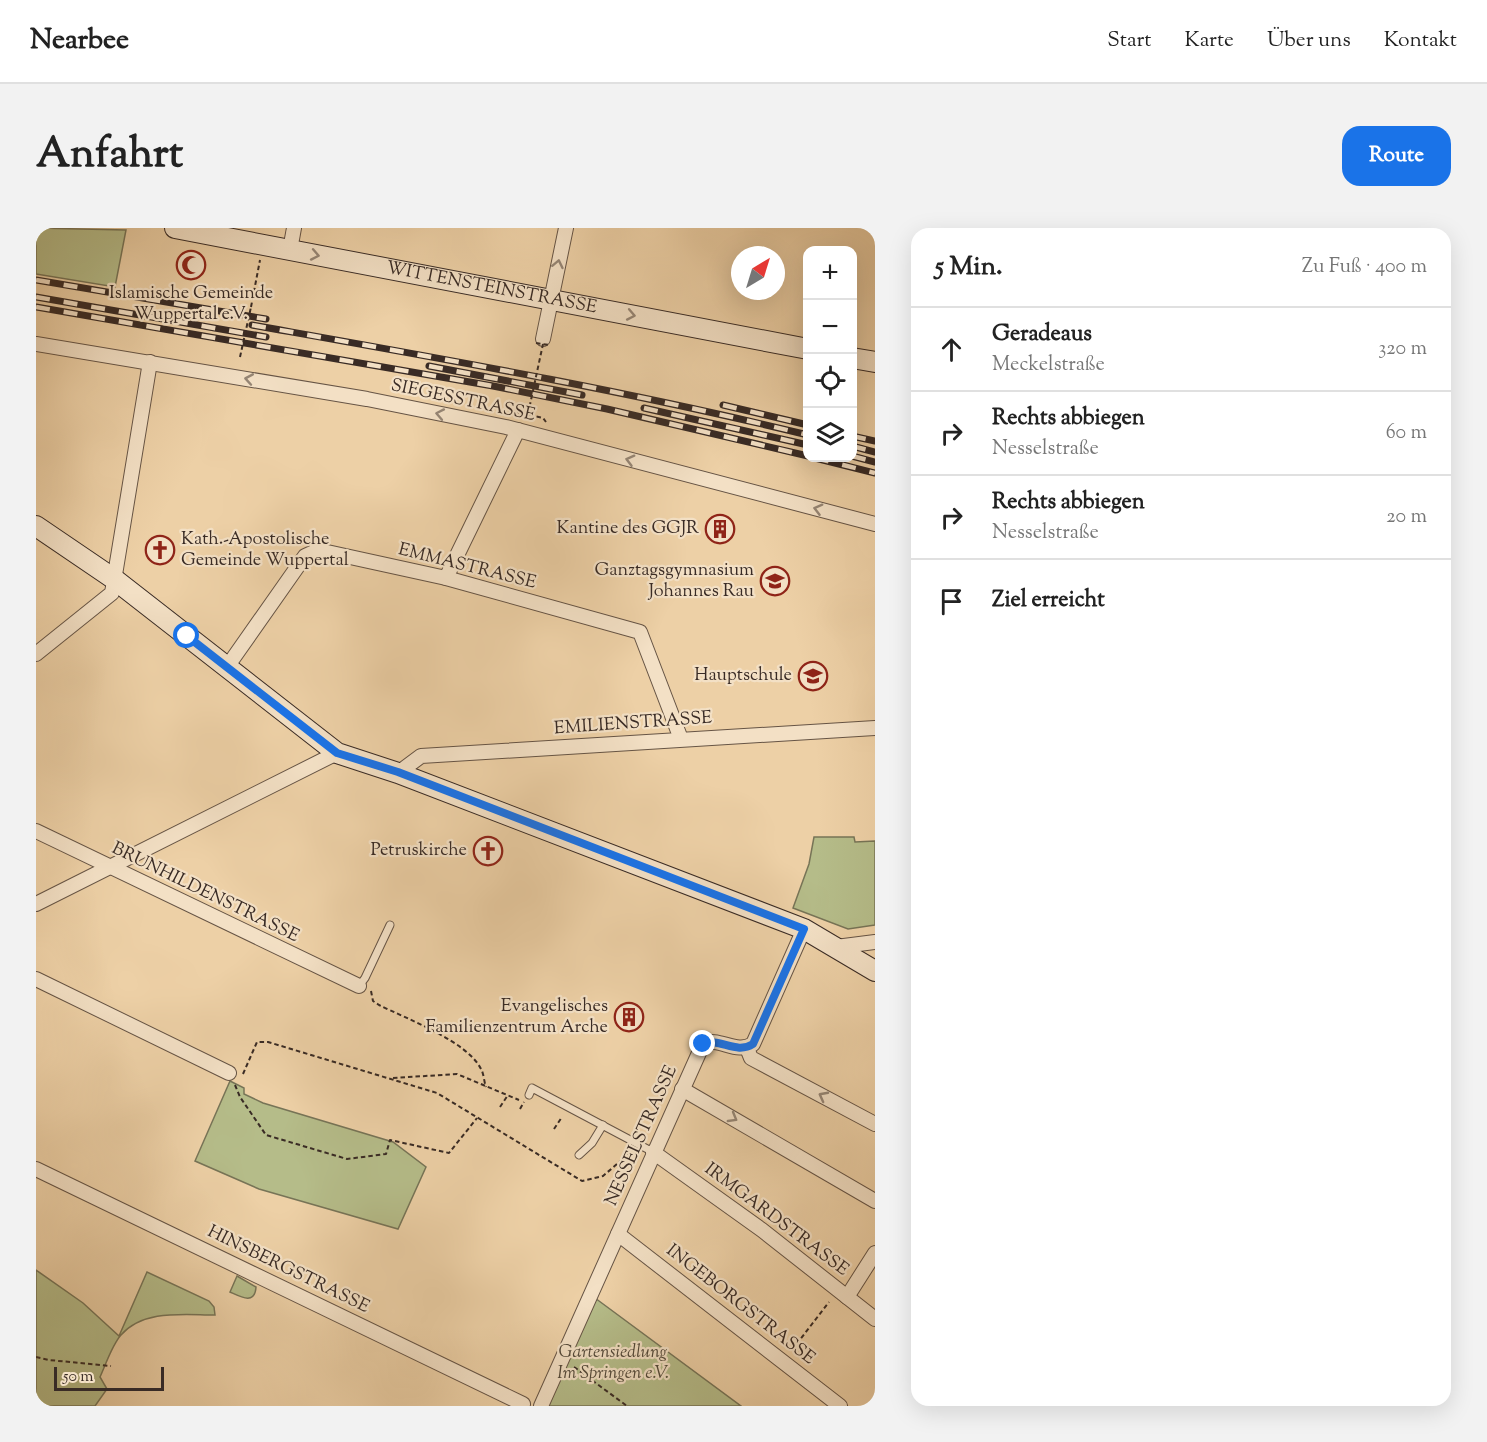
<!DOCTYPE html>
<html lang="de">
<head>
<meta charset="utf-8">
<style>
	body { margin:0; font-family:"Sorts Mill Goudy",serif; background:#f2f2f2; color:#222 }
	.controls { position:absolute; right:18px; top:18px; display:grid; overflow:hidden; border-radius:12px; box-shadow:0 6px 24px #0002 }
	.controls button { width:54px; height:54px; display:grid; place-items:center; padding:0; border:0; border-bottom:2px solid #e0e0e0; background:#fff; color:#222; font:30px sans-serif }
	.compass { position:absolute; left:695px; top:18px; width:54px; height:54px; border-radius:50%; background:#fff; box-shadow:0 6px 24px #0002; rotate:38deg }
	.scale { position:absolute; left:18px; bottom:15px; width:110px; box-sizing:border-box; padding-left:6px; border:3px solid #392b25; border-top:0; font-size:16px; line-height:21px; white-space:nowrap; color:#392b25; -webkit-text-stroke:4px #f3e0c5; paint-order:stroke }
	.stop { position:absolute; width:18px; height:18px; margin:-14px; border:4px solid #1a73e8; border-radius:50%; background:#fff }
	.stop.end { background:#1a73e8; border-color:#fff; box-shadow:0 2px 6px #0008 }
	.list { margin:0; padding:0; list-style:none }
	h2 { display:flex; justify-content:space-between; align-items:center; height:78px; margin:0; padding:0 24px; font-size:26px }
	h2 small { font-size:20px; font-weight:400; color:#767676 }
	.list li { display:grid; grid-template-columns:39px 1fr auto; gap:18px; align-items:center; box-sizing:border-box; height:84px; padding:0 24px; border-top:2px solid #e0e0e0 }
	.list b { display:block; font-size:22px; white-space:nowrap }
	.list p { margin:0; font-size:20px; white-space:nowrap; color:#767676 }
	.list em { font-size:20px; font-style:normal; color:#767676 }
	.icon { flex:none; width:33px; height:33px; fill:none; stroke:currentColor; stroke-width:2; stroke-linecap:round; stroke-linejoin:round }
	.map { position:relative; flex:none; width:839px; height:1178px; overflow:hidden; border-radius:18px }
	header { display:flex; align-items:center; gap:36px; box-sizing:border-box; height:84px; padding:0 30px; background:#fff; border-bottom:2px solid #e0e0e0 }
	header strong { font-size:28px }
	nav { display:flex; gap:33px; margin-inline-start:auto; font-size:21px }
	.intro { display:flex; align-items:center; justify-content:space-between; box-sizing:border-box; height:144px; padding:0 36px }
	h1 { margin:0; font-size:42px }
	.button { padding:15px 27px; border-radius:18px; background:#1a73e8; color:#fff; font-size:21px; font-weight:700 }
	main { display:flex; gap:36px; padding:0 36px }
	aside { flex:1; background:#fff; border-radius:18px; box-shadow:0 6px 24px #0002 }
	.map>svg:first-child { display:block }
	.green { fill:#b5bc89; stroke:#777457; stroke-width:1.5 }
	.lines { fill:none; stroke-linecap:round; stroke-linejoin:round }
	.lane-casing { stroke:#665445; stroke-width:9 }
	.street-casing { stroke:#665445; stroke-width:16 }
	.secondary-casing { stroke:#392b25; stroke-width:22 }
	.path { stroke:#392b25; stroke-width:2; stroke-dasharray:4.5 3; stroke-linecap:butt }
	.lane { stroke:#f3e0c5; stroke-width:7 }
	.street { stroke:#f3e0c5; stroke-width:14 }
	.secondary { stroke:#f3e0c5; stroke-width:20 }
	.rail-casing { stroke:#392b25; stroke-width:7 }
	.rail { stroke:#f3e0c5; stroke-width:4.5; stroke-dasharray:14; stroke-linecap:butt }
	.path-bridge { stroke:#392b25; stroke-width:2; stroke-dasharray:4.5 3; stroke-linecap:butt }
	.oneway { stroke:#968675 }
	.route { stroke:#1a73e8; stroke-width:8 }
	.labels { text-anchor:middle; dominant-baseline:central; stroke-width:4.5; stroke-linejoin:round; paint-order:stroke }
	.street-label { font-size:18px; fill:#392b25; stroke:#f3e0c5 }
	.poi-label { font-size:18px; fill:#392b25; stroke:#f3e0c5; text-anchor:end }
	.park-label { font-size:18px; font-style:italic; fill:#524839; stroke:#f3e0c5 }
</style>
</head>
<body>
<header>
<strong>Nearbee</strong>
<nav><a>Start</a><a>Karte</a><a>Über uns</a><a>Kontakt</a></nav>
</header>
<div class="intro"><h1>Anfahrt</h1><a class="button">Route</a></div>
<main>
<div class="map">
<svg width="839" height="1178" viewBox="0 0 839 1178">
	<rect width="100%" height="100%" fill="#edd0a6"/>
	<filter id="stains"><feTurbulence type="fractalNoise" baseFrequency=".00333" numOctaves="4"/><feColorMatrix values="0 0 0 0 .2 0 0 0 0 .09 0 0 0 0 .02 0 0 0 .5 -.17"/></filter>
	<radialGradient id="worn" r=".72"><stop offset=".6" stop-color="#630" stop-opacity="0"/><stop offset="1" stop-color="#630" stop-opacity=".3"/></radialGradient>
	<!-- green -->
	<g class="green">
		<polygon points="0,0 90,2 79,59 0,46"/>
		<polygon points="778,609 818,609 819,614 839,613 839,697 812,701 757,680 773,636"/>
		<polygon points="194,853 208,860 208,866 227,875 357,914 390,939 362,1001 223,961 159,933"/>
		<path d="M0,1042L47,1075L83,1108L111,1044L173,1073L178,1079L179,1087C148,1087 108,1081 85,1107C76,1117 70,1136 64,1149L71,1161L59,1178H0Z"/>
		<path d="M201,1048L220,1059C219,1077 205,1069 194,1064Z"/>
		<polygon points="559,1070 705,1178 510,1178"/>
	</g>
	<g class="lines">
		<!-- lane casing -->
		<g class="lane-casing">
			<g id="lane">
				<polyline points="323,758 329,750 354,697"/>
				<polyline points="493,867 496,860 617,924"/>
				<polyline points="543,927 556,915 567,897"/>
			</g>
		</g>
		<!-- street casing -->
		<g class="street-casing">
			<g id="street">
				<polyline points="254,22 258,0"/>
				<polyline points="507,111 530,0"/>
				<polyline points="0,116 331,171 470,199 839,296"/>
				<polyline points="410,350 482,202"/>
				<polyline points="0,426 76,365 114,134"/>
				<polyline points="191,439 269,328 282,322 410,350 604,404 645,511"/>
				<polyline points="362,545 385,528 839,500"/>
				<polyline points="0,603 323,758"/>
				<polyline points="0,676 301,525"/>
				<polyline points="800,719 839,714"/>
				<polyline points="0,751 193,845"/>
				<polyline points="711,820 715,830 839,896"/>
				<polyline points="646,861 839,973"/>
				<polyline points="617,924 726,1002 839,1091"/>
				<polyline points="0,941 487,1176"/>
				<polyline points="582,1006 804,1178"/>
				<polyline points="811,1069 839,1025"/>
				<path d="M505,1178L667,816C683,808 700,827 717,816L768,701"/>
			</g>
		</g>
		<!-- secondary casing -->
		<g class="secondary-casing">
			<g id="secondary">
				<path id="s1" d="M139,0L772,121"/>
				<polyline points="816,130 839,134"/>
				<polyline points="0,298 78,351 301,525 362,545 768,701 839,743"/>
			</g>
		</g>
		<!-- path -->
		<g class="path">
			<polyline points="215,79 224,32"/>
			<polyline points="472,186 477,183 507,190 510,194"/>
			<path d="M335,763L337,773L343,777C371,791 431,813 445,841C448,846 448,854 450,859"/>
			<polyline points="207,846 221,814 232,814 401,865 546,953 567,948 595,924"/>
			<polyline points="357,850 421,846 483,872"/>
			<polyline points="199,857 204,869 230,907 311,931 350,926 354,912 413,925 441,890"/>
			<polyline points="464,879 472,867"/>
			<polyline points="484,881 488,874"/>
			<polyline points="518,901 526,889"/>
			<polyline points="756,1122 793,1074"/>
			<polyline points="0,1129 13,1132 75,1138"/>
			<polyline points="538,1139 591,1178"/>
		</g>
		<!-- lane -->
		<use href="#lane" class="lane"/>
		<!-- street -->
		<use href="#street" class="street"/>
		<!-- secondary -->
		<use href="#secondary" class="secondary"/>
		<!-- rail casing -->
		<g class="rail-casing">
			<g id="rail">
				<polyline points="0,52 230,91"/>
				<polyline points="0,69 230,109"/>
				<polyline points="0,79 457,158 571,181 772,228"/>
				<path d="M216,97C402,130 588,162 772,207"/>
				<polyline points="393,138 546,167"/>
				<polyline points="687,177 772,197"/>
				<polyline points="608,180 772,217"/>
				<polyline points="816,208 839,213"/>
				<polyline points="816,218 839,224"/>
				<polyline points="816,228 839,234"/>
				<polyline points="779,230 839,245"/>
			</g>
		</g>
		<!-- rail -->
		<use href="#rail" class="rail"/>
		<!-- path-bridge -->
		<g class="path-bridge">
			<polyline points="500,115 513,117"/>
			<polyline points="204,129 215,79"/>
			<polyline points="492,186 507,116"/>
		</g>
	</g>
	<!-- one-way arrows -->
	<defs><path id="oneway-chevron" d="M-2-3.5L2.5 0L-2 3.5" fill="none" stroke-width="1.6" stroke-linecap="round" stroke-linejoin="round" transform="scale(1.5)"/></defs>
	<g class="oneway">
		<use href="#oneway-chevron" transform="translate(279 27) rotate(11)"/>
		<use href="#oneway-chevron" transform="translate(522 36) rotate(-78)"/>
		<use href="#oneway-chevron" transform="translate(595 87) rotate(11)"/>
		<use href="#oneway-chevron" transform="translate(213 151) rotate(-170)"/>
		<use href="#oneway-chevron" transform="translate(404 186) rotate(-169)"/>
		<use href="#oneway-chevron" transform="translate(594 232) rotate(-165)"/>
		<use href="#oneway-chevron" transform="translate(782 281) rotate(-165)"/>
		<use href="#oneway-chevron" transform="translate(787 868) rotate(-152)"/>
		<use href="#oneway-chevron" transform="translate(697 890) rotate(30)"/>
	</g>
	<g class="lines">
		<!-- route -->
		<path class="route" d="M151,408L301,525L362,544L768,701L717,816C700,827 683,809 667,816"/>
	</g>
	<!-- icons -->
	<defs>
		<g id="mosque-ring" transform="scale(1.5)"><circle r="9.5" fill="#f3e0c5" stroke="#8f2418" stroke-width="1.5"/><path d="M3.5-4.9A6 6 0 1 0 3.5 4.9A5 5 0 1 1 3.5-4.9Z" fill="#8f2418"/></g>
		<g id="building-ring" transform="scale(1.5)"><circle r="9.5" fill="#f3e0c5" stroke="#8f2418" stroke-width="1.5"/><path d="M-4-6H4V6H1V3H-1V6H-4ZM-2.5-4.3h1.7v1.8h-1.7ZM.8-4.3h1.7v1.8H.8ZM-2.5-1h1.7V.8h-1.7ZM.8-1h1.7V.8H.8Z" fill="#8f2418"/></g>
		<g id="church-ring" transform="scale(1.5)"><circle r="9.5" fill="#f3e0c5" stroke="#8f2418" stroke-width="1.5"/><path d="M-1.2-6h2.4v3.5h3.3v2.4h-3.3V6h-2.4V-.1h-3.3v-2.4h3.3Z" fill="#8f2418"/></g>
		<g id="school-ring" transform="scale(1.5)"><circle r="9.5" fill="#f3e0c5" stroke="#8f2418" stroke-width="1.5"/><path d="M0-5L7-2L0 1L-7-2ZM-4 1L0 2.5L4 1V4Q0 6-4 4Z" fill="#8f2418"/></g>
	</defs>
	<g fill-rule="evenodd">
		<use href="#mosque-ring" x="155" y="37"/>
		<use href="#building-ring" x="684" y="301"/>
		<use href="#church-ring" x="124" y="322"/>
		<use href="#school-ring" x="739" y="353"/>
		<use href="#school-ring" x="777" y="448"/>
		<use href="#church-ring" x="452" y="623"/>
		<use href="#building-ring" x="593" y="789"/>
	</g>
	<g class="labels">
		<!-- street labels -->
		<g class="street-label">
			<text stroke="none"><textPath href="#s1" startOffset="322">WITTENSTEINSTRASSE</textPath></text>
			<text transform="translate(427 173) rotate(12)">SIEGESSTRASSE</text>
			<text transform="translate(431 339) rotate(14)">EMMASTRASSE</text>
			<text transform="translate(597 496) rotate(-4)">EMILIENSTRASSE</text>
			<text transform="translate(169 665) rotate(26)">BRUNHILDENSTRASSE</text>
			<text transform="translate(606 908) rotate(-66)">NESSELSTRASSE</text>
			<text transform="translate(740 992) rotate(37)">IRMGARDSTRASSE</text>
			<text transform="translate(252 1042) rotate(26)">HINSBERGSTRASSE</text>
			<text transform="translate(704 1077) rotate(38)">INGEBORGSTRASSE</text>
		</g>
		<!-- poi labels -->
		<g class="poi-label">
			<text x="155" y="66" text-anchor="middle">Islamische Gemeinde<tspan x="155" dy="21">Wuppertal e.V.</tspan></text>
			<text x="663" y="301">Kantine des GGJR</text>
			<text x="145" y="312" text-anchor="start">Kath.-Apostolische<tspan x="145" dy="21">Gemeinde Wuppertal</tspan></text>
			<text x="718" y="343">Ganztagsgymnasium<tspan x="718" dy="21">Johannes Rau</tspan></text>
			<text x="756" y="448">Hauptschule</text>
			<text x="431" y="623">Petruskirche</text>
			<text x="572" y="779">Evangelisches<tspan x="572" dy="21">Familienzentrum Arche</tspan></text>
		</g>
		<!-- park labels -->
		<g class="park-label">
			<text x="577" y="1125">Gartensiedlung<tspan x="577" dy="21">Im Springen e.V.</tspan></text>
		</g>
	</g>
	<rect width="100%" height="100%" filter="url(#stains)"/>
	<rect width="100%" height="100%" fill="url(#worn)"/>
</svg>
<div class="controls">
<button>+</button>
<button>−</button>
<button><svg class="icon" aria-label="locate" viewBox="0 0 24 24"><circle cx="12" cy="12" r="6"/><path d="M12 2v4M12 18v4M2 12h4M18 12h4"/></svg></button>
<button><svg class="icon" aria-label="layers" viewBox="0 0 24 24"><path d="M12 4l9 5-9 5-9-5zM3 14l9 5 9-5"/></svg></button>
</div>
<svg class="compass" viewBox="-18 -18 36 36"><path d="M0-13l5 13h-10z" fill="#e53935"/><path d="M0 13l5-13h-10z" fill="#767676"/></svg>
<div class="scale">50 m</div>
<div class="stop" style="left:151px;top:408px"></div>
<div class="stop end" style="left:667px;top:816px"></div>
</div>
<aside>
<h2>5 Min.<small>Zu Fuß · 400 m</small></h2>
<ul class="list">
<li><svg class="icon" aria-label="ahead" viewBox="0 0 24 24"><path d="M12 20V5M6 11l6-6 6 6"/></svg><div><b>Geradeaus</b><p>Meckelstraße</p></div><em>320 m</em></li>
<li><svg class="icon" aria-label="right" viewBox="0 0 24 24"><path d="M7 20v-9h11M14 6l5 5-5 5"/></svg><div><b>Rechts abbiegen</b><p>Nesselstraße</p></div><em>60 m</em></li>
<li><svg class="icon" aria-label="right" viewBox="0 0 24 24"><path d="M7 20v-9h11M14 6l5 5-5 5"/></svg><div><b>Rechts abbiegen</b><p>Nesselstraße</p></div><em>20 m</em></li>
<li><svg class="icon" aria-label="arrive" viewBox="0 0 24 24"><path d="M6 21V4h12l-3 4 3 4H6"/></svg><div><b>Ziel erreicht</b></div></li>
</ul>
</aside>
</main>
</body>
</html>
